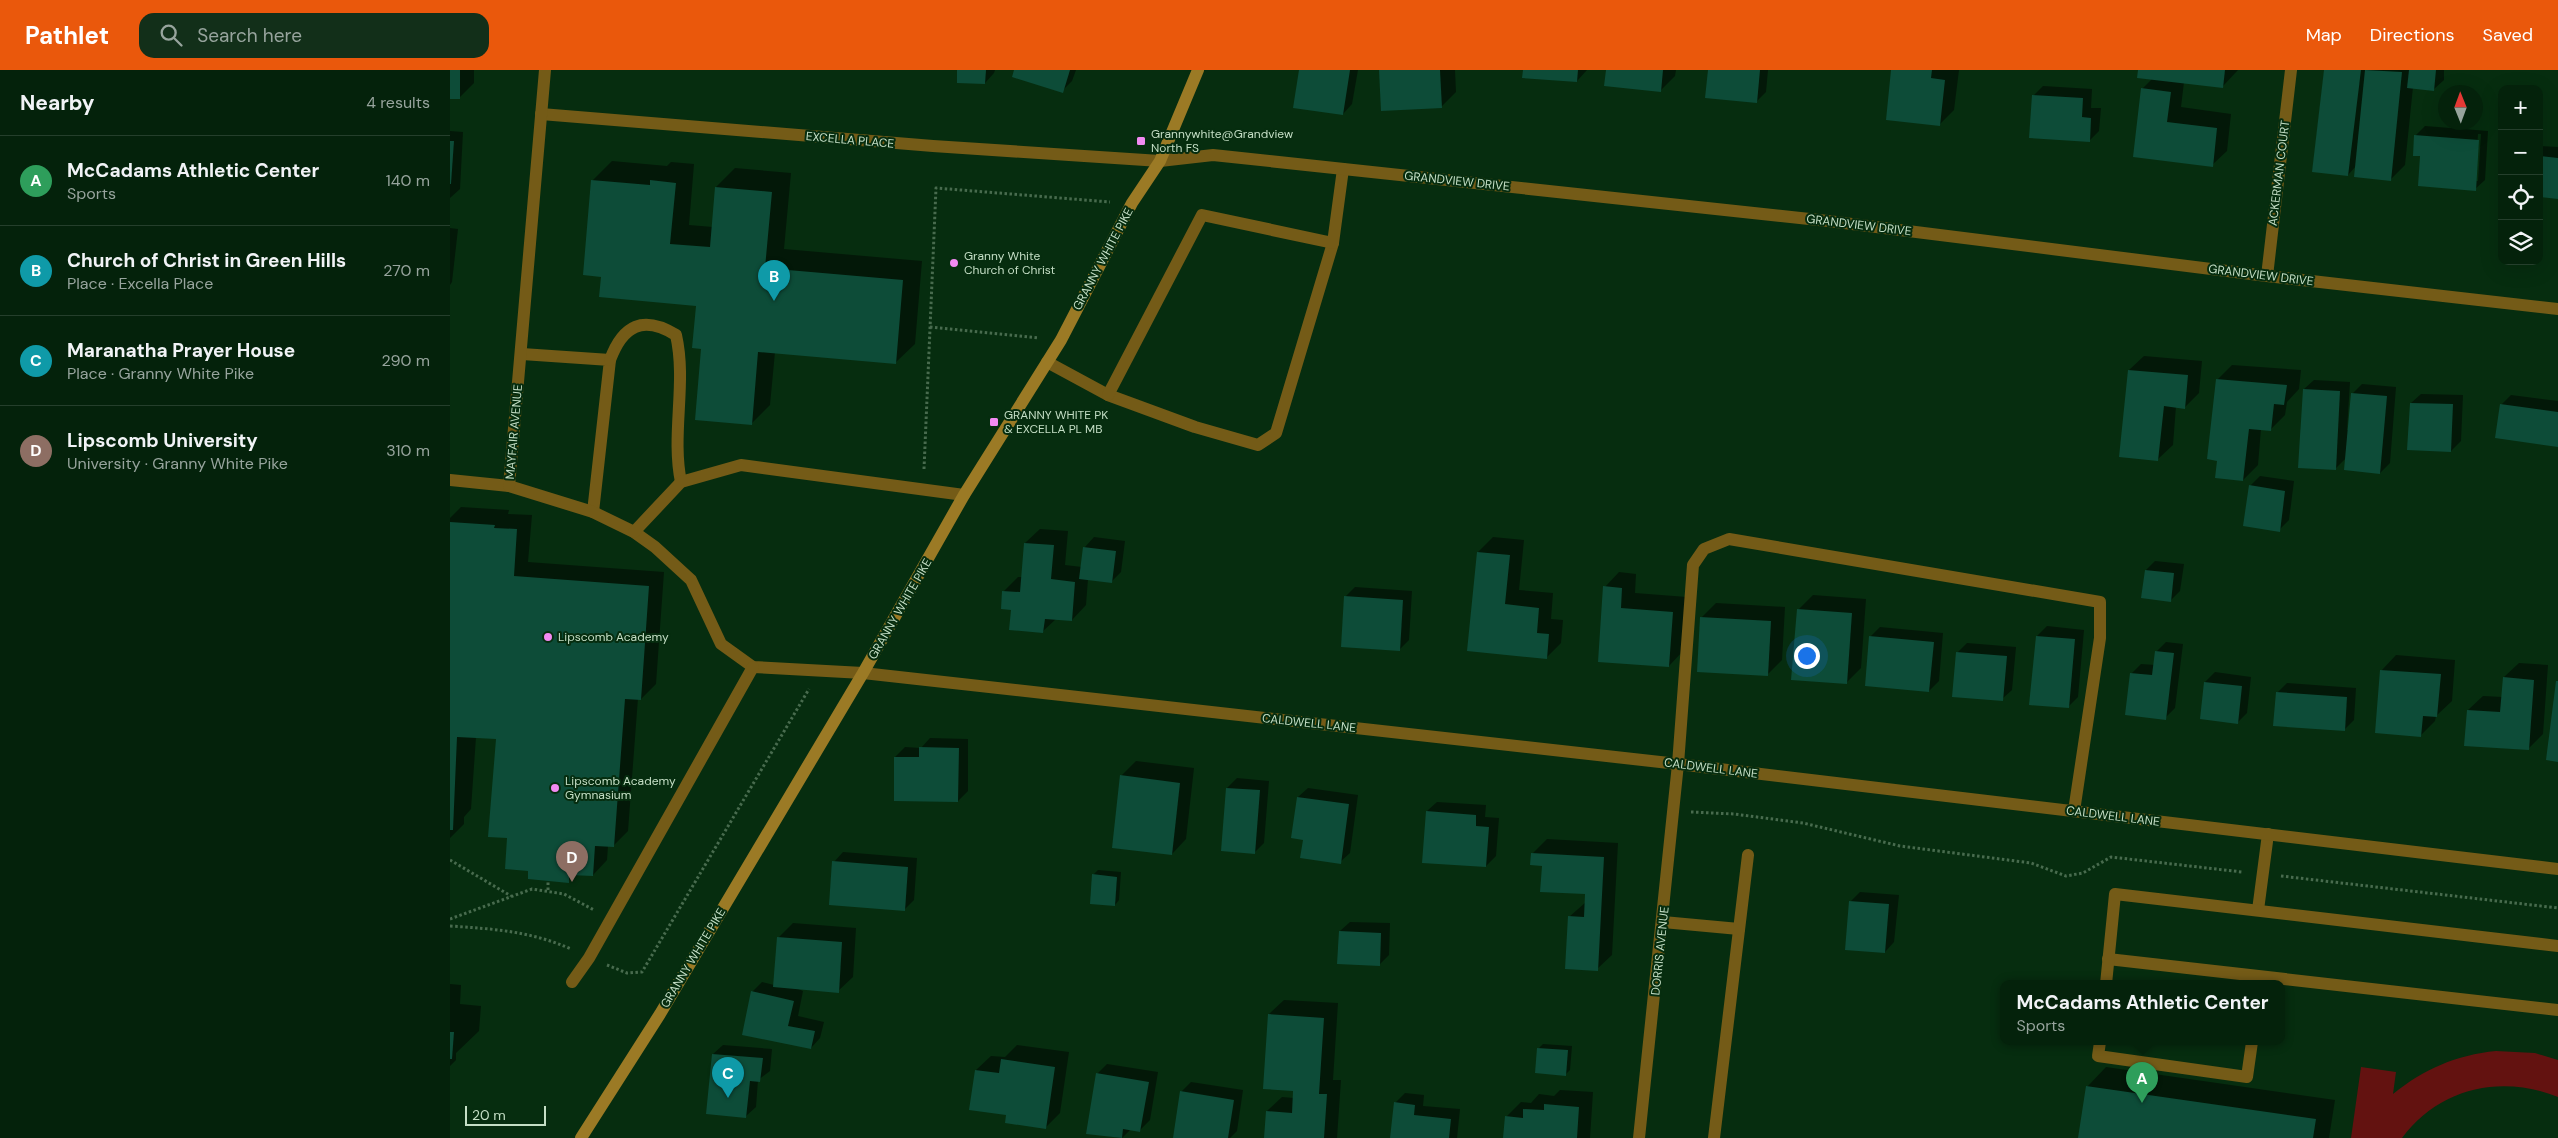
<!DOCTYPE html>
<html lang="en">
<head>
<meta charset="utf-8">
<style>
	body { margin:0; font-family:"DM Sans",sans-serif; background:#122f19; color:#f1f3f6 }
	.controls { position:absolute; right:15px; top:15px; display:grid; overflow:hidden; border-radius:10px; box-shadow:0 5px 20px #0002 }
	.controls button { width:45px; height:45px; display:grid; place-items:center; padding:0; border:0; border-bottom:1px solid #253f2c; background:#04220b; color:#f1f3f6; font:25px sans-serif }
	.compass { position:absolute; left:1988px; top:15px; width:45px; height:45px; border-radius:50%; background:#04220b; box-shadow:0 5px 20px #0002; rotate:359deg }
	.scale { position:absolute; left:15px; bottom:12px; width:81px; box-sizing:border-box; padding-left:5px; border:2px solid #c4dec5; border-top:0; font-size:14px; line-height:18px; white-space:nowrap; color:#c4dec5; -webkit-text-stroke:4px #062d0f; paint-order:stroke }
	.you { position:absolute; left:1356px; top:585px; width:18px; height:18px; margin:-12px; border:4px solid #fff; border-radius:50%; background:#1a73e8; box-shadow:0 0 0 8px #1a73e833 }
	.badge { display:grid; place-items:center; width:32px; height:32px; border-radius:50%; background:#ea580c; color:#fff; font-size:16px; font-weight:700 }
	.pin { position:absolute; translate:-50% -41px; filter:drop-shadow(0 1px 2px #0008) }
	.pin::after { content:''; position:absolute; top:26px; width:18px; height:15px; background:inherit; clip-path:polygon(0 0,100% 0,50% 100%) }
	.popup { position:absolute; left:1550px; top:910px; width:285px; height:65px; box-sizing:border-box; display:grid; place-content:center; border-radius:10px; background:#04220b; filter:drop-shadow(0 1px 4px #0005); font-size:16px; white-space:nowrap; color:#97a49d }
	.popup b { font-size:19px; color:#f1f3f6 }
	.popup::after { content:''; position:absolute; left:50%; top:100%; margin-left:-10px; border:10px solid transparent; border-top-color:#04220b }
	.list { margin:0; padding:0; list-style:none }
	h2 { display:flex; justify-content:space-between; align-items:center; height:65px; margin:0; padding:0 20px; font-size:21px }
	h2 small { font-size:16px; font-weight:400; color:#97a49d }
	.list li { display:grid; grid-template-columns:32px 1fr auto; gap:15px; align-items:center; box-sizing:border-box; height:90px; padding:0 20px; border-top:1px solid #253f2c }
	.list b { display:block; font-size:19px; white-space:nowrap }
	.list p { margin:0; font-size:16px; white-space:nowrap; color:#97a49d }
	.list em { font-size:16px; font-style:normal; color:#97a49d }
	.icon { flex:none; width:28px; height:28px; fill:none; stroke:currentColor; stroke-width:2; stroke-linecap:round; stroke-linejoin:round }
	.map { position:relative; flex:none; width:2108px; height:1068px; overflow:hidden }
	header { display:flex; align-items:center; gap:30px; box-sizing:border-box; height:70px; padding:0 25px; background:#ea580c; color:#fff }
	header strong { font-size:24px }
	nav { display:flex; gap:28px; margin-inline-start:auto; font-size:18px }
	.search { width:350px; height:45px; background:#122f19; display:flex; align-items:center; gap:12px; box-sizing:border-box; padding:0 18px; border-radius:15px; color:#97a49d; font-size:19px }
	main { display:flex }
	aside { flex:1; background:#04220b }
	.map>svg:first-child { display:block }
	.pitch { fill:#631210 }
	.shadow { fill:#0007; fill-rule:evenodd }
	.building { fill:#0d4c38 }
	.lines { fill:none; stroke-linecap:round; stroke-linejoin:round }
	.path { stroke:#486b4e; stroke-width:3; stroke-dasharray:2.5 2.5; stroke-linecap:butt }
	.lane { stroke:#745b17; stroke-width:12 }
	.street { stroke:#745b17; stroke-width:12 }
	.secondary { stroke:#9b7a25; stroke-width:12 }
	.poi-dot { fill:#f28af2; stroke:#062d0f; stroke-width:2 }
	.labels { text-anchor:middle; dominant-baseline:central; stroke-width:4; stroke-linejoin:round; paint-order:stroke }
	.poi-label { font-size:12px; fill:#c4dec5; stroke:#062d0f; text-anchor:start }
	.street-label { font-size:12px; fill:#c4dec5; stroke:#062d0f }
</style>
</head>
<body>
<header>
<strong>Pathlet</strong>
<div class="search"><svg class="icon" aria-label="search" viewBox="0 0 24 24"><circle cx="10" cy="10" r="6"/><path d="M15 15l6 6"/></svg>Search here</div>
<nav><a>Map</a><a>Directions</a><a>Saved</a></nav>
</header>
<main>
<aside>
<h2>Nearby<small>4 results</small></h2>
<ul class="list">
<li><span class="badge" style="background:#2e9e5b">A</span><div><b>McCadams Athletic Center</b><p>Sports</p></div><em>140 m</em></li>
<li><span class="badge" style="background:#0f9aa8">B</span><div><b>Church of Christ in Green Hills</b><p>Place · Excella Place</p></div><em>270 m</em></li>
<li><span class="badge" style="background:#0f9aa8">C</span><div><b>Maranatha Prayer House</b><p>Place · Granny White Pike</p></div><em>290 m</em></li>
<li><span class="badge" style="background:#8d6e63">D</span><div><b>Lipscomb University</b><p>University · Granny White Pike</p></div><em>310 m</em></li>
</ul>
</aside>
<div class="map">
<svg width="2108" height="1068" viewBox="0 0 2108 1068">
	<rect width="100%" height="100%" fill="#062d0f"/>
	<!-- pitch -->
	<path class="pitch" d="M2046,981L2085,983L2108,990V1027C2051,1004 1989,1018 1952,1068H1901L1911,997L1946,1002L1943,1024C1974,999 2006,985 2046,981Z"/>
	<!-- shadow -->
	<g class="shadow">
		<polygon points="0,0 24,0 24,13 9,28 0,27"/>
		<polygon points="508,0 545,0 544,3 535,13"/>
		<polygon points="566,0 626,0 622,11 612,21"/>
		<polygon points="850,0 908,0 902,34 893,44"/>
		<polygon points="930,0 1005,0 1006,22 991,37"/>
		<polygon points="1074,0 1137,0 1127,11"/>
		<polygon points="1157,0 1226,0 1225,6 1210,21"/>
		<polygon points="1259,0 1318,0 1316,22 1306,32"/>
		<polygon points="1443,0 1509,0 1504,40 1490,54"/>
		<polygon points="1689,0 1788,0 1773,16 1734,12 1731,37 1781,44 1777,81 1762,95 1684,86 1692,19 1703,8"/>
		<polygon points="1876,0 1994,0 1994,10 1984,19 1963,17 1955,95 1940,110 1906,96 1898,105"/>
		<polygon points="1593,16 1642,19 1641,38 1651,38 1649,61 1639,71 1583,26"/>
		<path d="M1975,56L2038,61L2035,110L2025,119L1972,85L1965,66ZM2028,64H2031L2028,111H2025Z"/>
		<polygon points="0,61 13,62 10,119 0,128"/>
		<polygon points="2089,76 2108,77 2108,128 2089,126"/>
		<polygon points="162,91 217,96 221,92 244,94 239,155 263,157 266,117 285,98 341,103 334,179 472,191 465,274 445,293 325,282 320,335 301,354 252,278 247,235 152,206 142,111"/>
		<polygon points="0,158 8,159 2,212 0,215"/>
		<polygon points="1694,286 1752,291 1749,323 1735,337 1726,336 1723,375 1708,389 1679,300"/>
		<polygon points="1782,295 1851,300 1849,319 1837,332 1835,345 1820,360 1811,359 1808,395 1793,410 1768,390 1767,310"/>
		<polygon points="1864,310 1900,312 1897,360 1899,360 1902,324 1912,314 1946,317 1940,393 1930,403 1897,387 1885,399 1854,319"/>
		<polygon points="1971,324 2013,325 2011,371 2001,381 1961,333"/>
		<polygon points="2061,325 2108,331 2108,375 2051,335"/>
		<polygon points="1810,406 1844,411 1839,450 1829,460 1800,416"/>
		<polygon points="11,437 59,440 58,444 82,445 78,492 214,502 206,614 191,629 188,628 178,761 163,776 158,776 157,790 143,805 126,804 118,811 79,799 58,767 47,668 26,667 21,739 14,747 14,754 0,768 0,448"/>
		<polygon points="590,459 618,461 615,495 632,497 635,477 644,467 675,471 671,502 661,512 638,509 636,535 622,550 606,549 592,562 562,538 554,521 568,507 573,507 575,473"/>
		<polygon points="1043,467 1074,470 1069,520 1103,523 1101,549 1113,550 1111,573 1097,587 1019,579 1028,482"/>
		<polygon points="1705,491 1734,494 1730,521 1720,531 1696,500"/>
		<polygon points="1169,502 1186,504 1185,523 1237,527 1233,581 1219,596 1149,591 1155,517"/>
		<polygon points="905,517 962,521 959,570 949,580 895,527"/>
		<polygon points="1363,525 1416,529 1411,598 1396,613 1348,540"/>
		<polygon points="1266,533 1335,537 1332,590 1318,604 1251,548"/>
		<polygon points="1597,556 1634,560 1628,627 1618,637 1587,566"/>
		<polygon points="1430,557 1493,563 1489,611 1479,621 1420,567"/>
		<polygon points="1716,572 1733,574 1725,638 1715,648 1681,604 1691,594 1705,595 1706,582"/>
		<polygon points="1517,573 1566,577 1562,620 1552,629 1507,583"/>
		<polygon points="1946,585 2005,590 2002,631 1986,646 1985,651 1970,666 1932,600"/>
		<polygon points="2069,593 2098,595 2093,664 2078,679 2018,640 2033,626 2053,627 2054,607"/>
		<polygon points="1765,602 1801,607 1797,643 1788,652 1755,612"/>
		<polygon points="1837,613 1906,618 1904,650 1894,660 1827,623"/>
		<polygon points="480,668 518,669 518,721 508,731 445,687 455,677 471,678"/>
		<polygon points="686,691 744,698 736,769 722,784 671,706"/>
		<polygon points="787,708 819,711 814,773 804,783 777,718"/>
		<polygon points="858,718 908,725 900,783 890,792 854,769 848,727"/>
		<polygon points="987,732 1036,735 1035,747 1049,748 1046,786 1036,796 977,741"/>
		<polygon points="1097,769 1168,773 1162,885 1147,899 1119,847 1136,832 1137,823 1093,795 1082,784"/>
		<polygon points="393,782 467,788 464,830 455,839 384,792"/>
		<polygon points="648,800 671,802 669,830 665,835 643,805"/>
		<polygon points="1410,822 1449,825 1444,872 1435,882 1400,832"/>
		<polygon points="900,852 940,853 939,885 929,895 890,861"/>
		<polygon points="343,853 406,858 403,907 388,921 346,918 353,921 348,946 374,952 370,968 361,978 302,922 312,912 324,915 328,868"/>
		<polygon points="0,914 11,915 10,934 31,936 29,961 6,983 6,990 0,996"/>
		<polygon points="834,930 888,933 883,1010 891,1010 887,1068 815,1068 817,1041 832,1027 844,1028 845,1020 819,944"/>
		<polygon points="1093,974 1122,976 1120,1000 1115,1005 1088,979"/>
		<polygon points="273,975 322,979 320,1001 308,1010 306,1037 296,1046 263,984"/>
		<polygon points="567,975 619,982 610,1043 596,1057 557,1044 526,1000 541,986 555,987"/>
		<polygon points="657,994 708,1002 700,1050 690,1060 681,1059 672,1068 637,1063 647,1004"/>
		<polygon points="1656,997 1885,1030 1879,1068 1630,1068 1637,1017"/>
		<polygon points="741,1012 793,1020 787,1061 780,1068 724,1068 731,1022"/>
		<polygon points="1110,1020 1143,1022 1140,1068 1054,1068 1056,1047 1071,1032 1081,1033 1089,1024 1104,1026"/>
		<polygon points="955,1023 974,1025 973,1036 1010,1039 1007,1068 941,1068 945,1033"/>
	</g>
	<!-- building -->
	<g class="building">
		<rect x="0" y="0" width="10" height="29"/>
		<polygon points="507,0 536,0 535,14 507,13"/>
		<polygon points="564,0 620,0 613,23 562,7"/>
		<polygon points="849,0 900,0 893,45 843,38"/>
		<polygon points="929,0 990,0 992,38 931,41"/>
		<polygon points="1073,0 1128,0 1127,12 1072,8"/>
		<polygon points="1156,0 1213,0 1211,22 1154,16"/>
		<polygon points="1258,0 1310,0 1307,33 1255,28"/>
		<polygon points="1441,0 1482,0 1481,8 1495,10 1490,56 1436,50"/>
		<polygon points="1688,0 1775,0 1773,18 1687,8"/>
		<polygon points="1874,0 1911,0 1898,106 1862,102"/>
		<polygon points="1915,0 1952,2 1941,111 1904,107"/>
		<polygon points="1959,0 1986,0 1984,21 1957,18"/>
		<polygon points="1691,18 1721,22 1717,52 1767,58 1763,97 1683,87"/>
		<polygon points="1582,25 1633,28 1632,47 1641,48 1640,72 1579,68"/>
		<polygon points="1964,65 2029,70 2026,121 1968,116 1970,86 1963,86"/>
		<polygon points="0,71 4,71 1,114 0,114"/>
		<polygon points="2089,86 2108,88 2108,129 2089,127"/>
		<polygon points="141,110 200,115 200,110 226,113 220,174 260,177 265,117 322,122 315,198 453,210 446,294 308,282 302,355 245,350 251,279 242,278 246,236 149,227 151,207 133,205"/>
		<polygon points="1678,300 1738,305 1735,339 1714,336 1708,391 1669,387"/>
		<polygon points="1766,309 1837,315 1834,335 1824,334 1821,361 1799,359 1793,411 1765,408 1767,391 1757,389"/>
		<polygon points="1853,319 1890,321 1886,400 1848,398"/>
		<polygon points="1901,323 1937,326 1930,404 1894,400"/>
		<polygon points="1960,333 2003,334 2001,382 1957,380"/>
		<polygon points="2050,334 2108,342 2108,377 2045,368"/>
		<polygon points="1799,415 1835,421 1830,462 1793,456"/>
		<polygon points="0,452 45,455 44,458 67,459 64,506 199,516 191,630 175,629 164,777 145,776 143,806 119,805 119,813 78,809 78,801 55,799 57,768 38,767 46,669 7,667 3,760 0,760"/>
		<polygon points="574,473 604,475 601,509 625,512 622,551 595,549 593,563 559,560 561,540 551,539 552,521 570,522"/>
		<polygon points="633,477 666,481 662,513 629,509"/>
		<polygon points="1027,482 1060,485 1055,534 1089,538 1087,563 1099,564 1097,589 1017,581"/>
		<polygon points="1695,500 1724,503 1721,532 1691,528"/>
		<polygon points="1153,516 1172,518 1171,538 1223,542 1219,597 1148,592"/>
		<polygon points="894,526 953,530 950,581 891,577"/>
		<polygon points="1347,539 1402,543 1397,614 1341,610"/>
		<polygon points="1250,547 1321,551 1318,606 1247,602"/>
		<polygon points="1419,566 1484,572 1479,622 1415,616"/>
		<polygon points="1586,566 1625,569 1619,638 1579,635"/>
		<polygon points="1705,581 1724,583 1716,650 1675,645 1680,603 1702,605"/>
		<polygon points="1506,582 1557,586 1553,631 1502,627"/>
		<polygon points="1930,600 1991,604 1987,647 1973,646 1971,667 1925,663"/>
		<polygon points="2053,607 2084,610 2079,680 2014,676 2017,640 2050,642"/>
		<polygon points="2106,611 2108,611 2108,692 2096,690"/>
		<polygon points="1754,612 1792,616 1788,654 1750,649"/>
		<polygon points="1826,622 1897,627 1895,661 1823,656"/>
		<polygon points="469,677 509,678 508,732 444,731 444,687 469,687"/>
		<polygon points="670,705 730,713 722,785 662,778"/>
		<polygon points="776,718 810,720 805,784 771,781"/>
		<polygon points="847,727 899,734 891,794 850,788 853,770 841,768"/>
		<polygon points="976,741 1026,745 1026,756 1039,757 1036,797 972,793"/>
		<polygon points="1081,783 1154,787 1148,901 1115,899 1118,846 1134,847 1135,824 1090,822 1092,796 1080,795"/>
		<polygon points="382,791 458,797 455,841 379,835"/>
		<polygon points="642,804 667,807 665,836 640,834"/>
		<polygon points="1399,831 1439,834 1435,883 1395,880"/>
		<polygon points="889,861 931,863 930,896 887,894"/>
		<polygon points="327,867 392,872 389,923 323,917"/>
		<polygon points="301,921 344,931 338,956 365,961 361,979 292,965"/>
		<polygon points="818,944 874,948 869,1024 877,1024 874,1068 814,1068 816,1041 842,1043 843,1021 813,1019"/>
		<polygon points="0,962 4,962 2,989 0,989"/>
		<polygon points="1087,978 1118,980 1116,1006 1085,1003"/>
		<polygon points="262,984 313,988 310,1012 300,1011 296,1048 256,1044"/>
		<polygon points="551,989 605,997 596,1059 555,1053 556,1045 519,1040 525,1000 549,1003"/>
		<polygon points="646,1003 699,1012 690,1062 673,1059 672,1068 636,1064"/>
		<polygon points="1636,1016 1866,1049 1863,1068 1628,1068"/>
		<polygon points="730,1021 784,1030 778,1068 723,1068"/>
		<polygon points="944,1032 965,1035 964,1045 1001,1049 999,1068 940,1068"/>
		<polygon points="1094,1034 1129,1037 1127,1068 1053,1068 1055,1046 1073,1048 1073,1039 1094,1040"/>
	</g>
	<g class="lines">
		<!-- path -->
		<g class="path">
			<polyline points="480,257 589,268"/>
			<polyline points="474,399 486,118 660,132"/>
			<polyline points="1241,742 1284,744 1353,753 1450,776 1581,793 1616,806 1633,803 1661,787 1792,802"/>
			<polyline points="0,790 61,826"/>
			<polyline points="1831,806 2108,838"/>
			<polyline points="98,820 98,811"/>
			<polyline points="0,849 82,819 114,824 144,840"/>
			<path d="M0,856C44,859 80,861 121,879"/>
			<polyline points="157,895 177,903 192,902 359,619"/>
		</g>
		<!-- lane -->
		<g class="lane">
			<polyline points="72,284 160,290 143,442"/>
			<path d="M160,290C173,255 193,245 226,265C237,313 221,364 231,412"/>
			<polyline points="597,292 658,325 745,357 808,375 826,363 883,173"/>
			<polyline points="658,325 752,145 883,173 893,99"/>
			<polyline points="0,410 59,416 143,442 184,462 205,477 241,510 271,574 303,597 413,603"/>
			<polyline points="184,462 231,412 291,395 514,425"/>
			<polyline points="1228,694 1243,495 1254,479 1279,469 1650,532 1650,568 1624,741"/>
			<polyline points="1808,840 1818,764"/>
			<polyline points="1213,852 1289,859"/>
			<polyline points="1658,889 2108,940"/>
			<polyline points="122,912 139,888 303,597"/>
			<polyline points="1656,914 1665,824 2108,876"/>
			<polyline points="1650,972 1648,986 1797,1007 1802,972"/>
			<polyline points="1264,1068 1298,785"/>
		</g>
		<!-- street -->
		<g class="street">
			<polyline points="91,44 483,76 710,91 763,85 1378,151 1817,206 2108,239"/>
			<polyline points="1817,206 1841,0"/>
			<polyline points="59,416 95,0"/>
			<polyline points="413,603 1228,694 2108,799"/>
			<polyline points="1189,1068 1228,694"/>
		</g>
		<!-- secondary -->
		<polyline class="secondary" points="131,1068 210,944 413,603 514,425 611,270 682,133 710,91 748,0"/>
	</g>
	<!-- markers -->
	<g class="poi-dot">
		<rect x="686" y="66" width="10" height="10" rx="2.5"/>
		<circle cx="504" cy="193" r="5"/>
		<rect x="539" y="347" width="10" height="10" rx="2.5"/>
		<circle cx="98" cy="567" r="5"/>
		<circle cx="105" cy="718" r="5"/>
	</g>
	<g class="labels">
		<!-- poi labels -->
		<g class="poi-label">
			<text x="701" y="64">Grannywhite@Grandview<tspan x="701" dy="14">North FS</tspan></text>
			<text x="514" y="186">Granny White<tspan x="514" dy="14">Church of Christ</tspan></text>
			<text x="554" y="345">GRANNY WHITE PK<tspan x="554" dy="14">&amp; EXCELLA PL MB</tspan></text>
			<text x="108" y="567">Lipscomb Academy</text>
			<text x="115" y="711">Lipscomb Academy<tspan x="115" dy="14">Gymnasium</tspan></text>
		</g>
		<!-- street labels -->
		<g class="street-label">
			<text transform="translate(400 70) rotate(5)">EXCELLA PLACE</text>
			<text transform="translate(1829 103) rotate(-83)">ACKERMAN COURT</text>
			<text transform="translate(1007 111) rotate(6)">GRANDVIEW DRIVE</text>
			<text transform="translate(1409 155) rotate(7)">GRANDVIEW DRIVE</text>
			<text transform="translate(653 189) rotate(-62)">GRANNY WHITE PIKE</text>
			<text transform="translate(1811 205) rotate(7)">GRANDVIEW DRIVE</text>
			<text transform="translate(64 362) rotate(-85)">MAYFAIR AVENUE</text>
			<text transform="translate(450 539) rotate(-60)">GRANNY WHITE PIKE</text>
			<text transform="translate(859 653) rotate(6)">CALDWELL LANE</text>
			<text transform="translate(1261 698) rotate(7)">CALDWELL LANE</text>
			<text transform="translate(1663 746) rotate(7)">CALDWELL LANE</text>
			<text transform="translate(1210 881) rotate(-84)">DORRIS AVENUE</text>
			<text transform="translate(243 888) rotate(-59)">GRANNY WHITE PIKE</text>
		</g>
	</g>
</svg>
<div class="controls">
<button>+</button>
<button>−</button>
<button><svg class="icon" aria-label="locate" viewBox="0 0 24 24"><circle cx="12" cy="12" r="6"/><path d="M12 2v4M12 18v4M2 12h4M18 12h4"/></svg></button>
<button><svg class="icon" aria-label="layers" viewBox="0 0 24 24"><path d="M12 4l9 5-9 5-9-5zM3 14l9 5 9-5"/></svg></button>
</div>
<svg class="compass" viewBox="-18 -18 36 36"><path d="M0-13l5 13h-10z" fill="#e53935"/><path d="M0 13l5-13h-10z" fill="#97a49d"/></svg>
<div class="scale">20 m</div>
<div class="you"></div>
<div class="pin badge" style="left:1692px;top:1033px;background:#2e9e5b">A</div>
<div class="popup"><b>McCadams Athletic Center</b>Sports</div>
<div class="pin badge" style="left:324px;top:231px;background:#0f9aa8">B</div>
<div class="pin badge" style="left:278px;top:1028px;background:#0f9aa8">C</div>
<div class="pin badge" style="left:122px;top:812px;background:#8d6e63">D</div>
</div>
</main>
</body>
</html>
